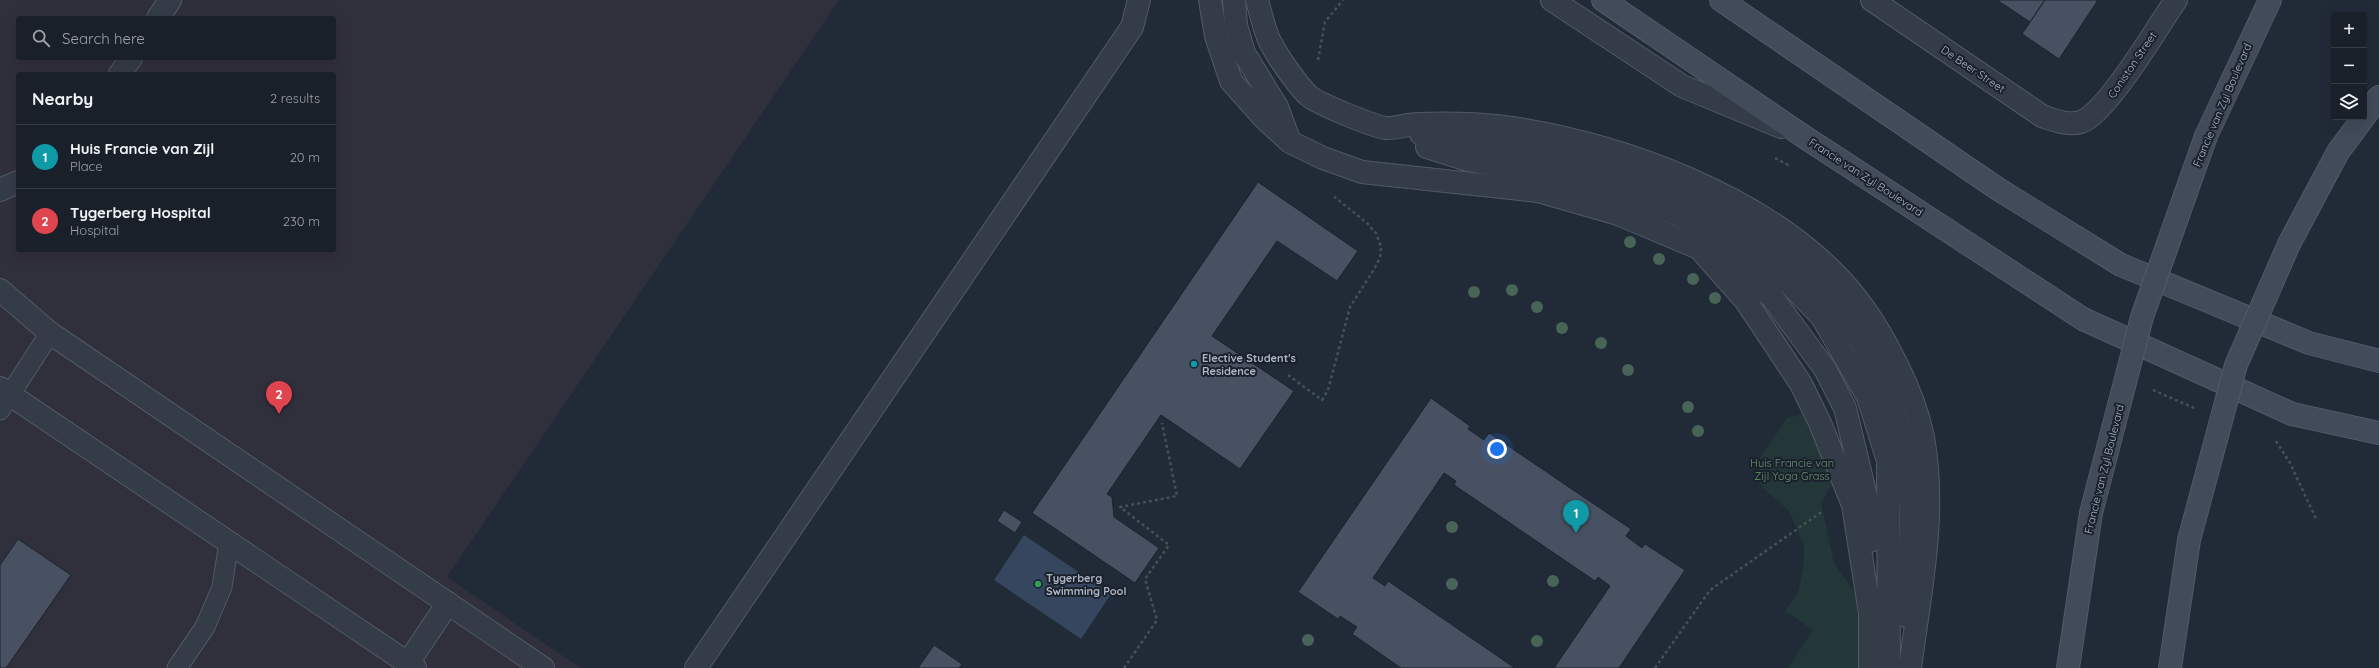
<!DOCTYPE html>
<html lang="en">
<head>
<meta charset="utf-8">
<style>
	body { margin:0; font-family:Quicksand,sans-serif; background:#262d35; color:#f1f3f6 }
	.controls { position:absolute; right:12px; top:12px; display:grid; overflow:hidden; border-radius:4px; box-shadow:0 4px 16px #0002 }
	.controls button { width:36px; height:36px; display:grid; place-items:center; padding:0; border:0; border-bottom:1px solid #373e46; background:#192029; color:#f1f3f6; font:20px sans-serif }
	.you { position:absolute; left:1497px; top:449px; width:14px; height:14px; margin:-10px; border:3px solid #fff; border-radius:50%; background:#1a73e8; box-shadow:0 0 0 6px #1a73e833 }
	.badge { display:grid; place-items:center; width:26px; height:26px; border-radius:50%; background:#db2777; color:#fff; font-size:13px; font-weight:700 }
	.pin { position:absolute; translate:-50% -33px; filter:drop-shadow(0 1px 2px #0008) }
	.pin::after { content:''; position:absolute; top:21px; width:14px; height:12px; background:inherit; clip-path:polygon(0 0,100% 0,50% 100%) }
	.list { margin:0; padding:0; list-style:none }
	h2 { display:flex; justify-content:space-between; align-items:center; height:52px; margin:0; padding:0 16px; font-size:17px }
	h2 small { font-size:13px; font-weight:400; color:#9fa3a8 }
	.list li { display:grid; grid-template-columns:26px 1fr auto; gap:12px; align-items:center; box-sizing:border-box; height:64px; padding:0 16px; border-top:1px solid #373e46 }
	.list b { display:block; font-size:15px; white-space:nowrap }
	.list p { margin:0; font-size:13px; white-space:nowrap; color:#9fa3a8 }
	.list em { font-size:13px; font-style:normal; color:#9fa3a8 }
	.icon { flex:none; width:22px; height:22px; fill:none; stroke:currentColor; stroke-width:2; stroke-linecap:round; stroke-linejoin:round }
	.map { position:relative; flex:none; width:2379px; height:668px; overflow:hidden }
	.search { position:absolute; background:#192029; box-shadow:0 4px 16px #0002; left:16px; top:16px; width:320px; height:44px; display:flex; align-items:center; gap:10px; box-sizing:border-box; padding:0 14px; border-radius:4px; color:#9fa3a8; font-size:15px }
	.panel { position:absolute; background:#192029; box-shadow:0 4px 16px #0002; left:16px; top:72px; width:320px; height:180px; border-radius:4px }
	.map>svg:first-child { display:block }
	.medical { fill:#302f3c; fill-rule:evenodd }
	.green { fill:#233638 }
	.water { fill:#35465e }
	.building { fill:#475161; stroke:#1c232e }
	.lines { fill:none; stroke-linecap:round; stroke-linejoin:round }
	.service-casing { stroke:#515a65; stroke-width:21 }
	.minor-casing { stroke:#515a65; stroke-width:24 }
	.secondary-casing { stroke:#515a65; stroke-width:24 }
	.path { stroke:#405355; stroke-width:2.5; stroke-dasharray:3 3; stroke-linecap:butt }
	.service { stroke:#343c47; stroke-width:19 }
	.minor { stroke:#343c47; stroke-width:22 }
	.secondary { stroke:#424b5a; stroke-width:22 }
	.secondary-bridge-casing { stroke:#515a65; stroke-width:24; stroke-linecap:butt }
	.secondary-bridge { stroke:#424b5a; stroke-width:22 }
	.tree { fill:#486457 }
	.culture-dot { fill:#0f9aa8; stroke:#1a212c; stroke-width:1.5 }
	.leisure-dot { fill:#2e9e5b; stroke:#1a212c; stroke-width:1.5 }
	.labels { text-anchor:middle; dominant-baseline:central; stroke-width:4; stroke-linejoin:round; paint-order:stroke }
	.street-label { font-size:11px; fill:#aeb7c4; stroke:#1a212c }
	.poi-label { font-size:11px; font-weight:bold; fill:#aeb7c4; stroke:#1a212c; text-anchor:start }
	.park-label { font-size:11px; fill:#679471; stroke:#1a212c }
</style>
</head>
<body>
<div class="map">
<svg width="2379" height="668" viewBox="0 0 2379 668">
	<rect width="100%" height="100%" fill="#212a37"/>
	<!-- medical -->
	<path class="medical" d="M0,0H839L447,577L581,668H0ZM18,18H334V58H18ZM18,74H334V250H18Z"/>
	<!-- green -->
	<polygon class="green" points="1802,414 1834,481 1821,503 1834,563 1857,595 1860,668 1788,668 1813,630 1785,611 1798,593 1803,569 1804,545 1789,511 1762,487 1757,478 1760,458 1787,418"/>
	<!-- water -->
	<polygon class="water" points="1024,535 1111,594 1081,639 994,580"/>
	<!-- building -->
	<g class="building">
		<polygon points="1997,0 2045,0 2030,22"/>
		<polygon points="2045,0 2098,0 2059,59 2022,34"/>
		<polygon points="1258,182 1358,251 1337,281 1277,241 1212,336 1294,391 1240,469 1161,415 1107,494 1112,497 1114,517 1159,548 1135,583 1032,513"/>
		<polygon points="1431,398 1470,426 1468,429 1484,440 1489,433 1631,529 1626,536 1642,548 1645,544 1685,570 1619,668 1554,668 1610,586 1598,577 1595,581 1454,485 1456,481 1444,473 1373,578 1385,586 1388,581 1515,668 1401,668 1352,634 1357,627 1340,616 1338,619 1298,592"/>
		<polygon points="1004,510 1022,522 1015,533 997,521"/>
		<polygon points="18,539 71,575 6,668 0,668 0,565"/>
		<polygon points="934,645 962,664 959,668 918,668"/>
	</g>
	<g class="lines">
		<!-- service casing -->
		<g class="service-casing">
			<g id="service">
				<polyline points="0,410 50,333"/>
				<polyline points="177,668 205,627 222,587 229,542"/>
			</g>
		</g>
		<!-- minor casing -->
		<g class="minor-casing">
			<g id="minor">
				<polyline points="1210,0 1216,36 1231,81 1264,118 1290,142 1323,158 1362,172 1538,191 1618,214 1699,248 1746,301 1801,384 1820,423 1853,505 1870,613"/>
				<polyline points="1234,0 1236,25 1244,53 1277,107 1288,137"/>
				<path d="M1257,0C1261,14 1264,29 1270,42C1278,57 1297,85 1309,96C1319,104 1372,126 1386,128C1395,129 1408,124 1418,124C1449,123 1482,124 1512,128C1623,145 1760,195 1839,278C1863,303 1882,334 1897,365C1908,387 1918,413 1923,437C1937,516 1920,591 1910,668"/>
				<polyline points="1552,0 1682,86 1781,127"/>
				<path d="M1872,0L2042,116C2054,120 2068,126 2081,122C2107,113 2158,26 2176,0"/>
				<polyline points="158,18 170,0"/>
				<polyline points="120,74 131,58"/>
				<path d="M1421,134C1465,142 1510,147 1554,156C1648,175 1783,231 1842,311C1873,353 1897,411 1906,462C1915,511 1909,568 1906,616"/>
				<polyline points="1427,147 1468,160 1578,180 1620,192 1681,216 1761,261 1790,284 1822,317 1868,397 1888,461 1889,668"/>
				<polyline points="0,190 18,182"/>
				<polyline points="1714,257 1738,270 1772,297 1825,369 1845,408 1869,509 1870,541"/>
				<polyline points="0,290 50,333 543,668"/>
				<polyline points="0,388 415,668"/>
				<polyline points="408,663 448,603"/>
				<polyline points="696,668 1132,27 1139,0"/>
				<polyline points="1870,668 1870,597"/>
			</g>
		</g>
		<!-- secondary casing -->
		<g class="secondary-casing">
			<g id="secondary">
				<polyline points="1603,0 1803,136 2083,319 2292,414 2379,433"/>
				<polyline points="1721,0 1998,189 2121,265 2309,343 2379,361"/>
				<polyline points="2206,136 2270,0"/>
				<polyline points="2289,244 2338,152 2379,97"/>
				<polyline points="2068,668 2091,513"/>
				<polyline points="2170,668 2189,540"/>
			</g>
		</g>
		<!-- path -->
		<g class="path">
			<polyline points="1318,60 1325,22 1343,0"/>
			<polyline points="1775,158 1790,166"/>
			<polyline points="1288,375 1322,400 1328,390 1350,307 1373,271 1380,258 1381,247 1376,233 1367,223 1332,195"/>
			<polyline points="2153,390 2194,408"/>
			<polyline points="2276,441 2290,463 2317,521"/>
			<polyline points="1124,668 1157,620 1145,579 1169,545 1120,507 1177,496 1162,423"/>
			<polyline points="1655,668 1710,590 1823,511"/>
		</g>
		<!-- service -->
		<use href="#service" class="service"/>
		<!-- minor -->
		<use href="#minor" class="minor"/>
		<!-- secondary -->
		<use href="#secondary" class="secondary"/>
		<!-- secondary-bridge casing -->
		<g class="secondary-bridge-casing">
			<g id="secondary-bridge">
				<polyline points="2091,513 2142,317 2206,136"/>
				<polyline points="2189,540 2236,365 2289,244"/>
			</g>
		</g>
		<!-- secondary-bridge -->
		<use href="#secondary-bridge" class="secondary-bridge"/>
	</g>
	<!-- trees -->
	<g class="tree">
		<circle cx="1630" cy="242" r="6"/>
		<circle cx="1659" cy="259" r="6"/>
		<circle cx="1693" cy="279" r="6"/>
		<circle cx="1512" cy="290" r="6"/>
		<circle cx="1474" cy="292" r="6"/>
		<circle cx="1715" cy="298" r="6"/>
		<circle cx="1537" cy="307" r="6"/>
		<circle cx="1562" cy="328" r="6"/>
		<circle cx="1601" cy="343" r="6"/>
		<circle cx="1628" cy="370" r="6"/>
		<circle cx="1688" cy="407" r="6"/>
		<circle cx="1698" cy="431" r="6"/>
		<circle cx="1452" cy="527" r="6"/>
		<circle cx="1553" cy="581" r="6"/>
		<circle cx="1452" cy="584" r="6"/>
		<circle cx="1308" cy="640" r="6"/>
		<circle cx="1537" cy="641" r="6"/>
	</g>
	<!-- markers -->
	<circle class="culture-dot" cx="1194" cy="364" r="4"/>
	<circle class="leisure-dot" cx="1038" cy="584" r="4"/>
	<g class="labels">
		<!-- street labels -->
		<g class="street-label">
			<text transform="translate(2132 65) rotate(-56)">Coniston Street</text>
			<text transform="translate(1973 69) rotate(34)">De Beer Street</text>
			<text transform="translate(2222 105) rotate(-67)">Francie van Zyl Boulevard</text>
			<text transform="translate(1866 177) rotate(33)">Francie van Zyl Boulevard</text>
			<text transform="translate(2104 469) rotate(-76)">Francie van Zyl Boulevard</text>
		</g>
		<!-- poi labels -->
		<g class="poi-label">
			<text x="1202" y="358">Elective Student's<tspan x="1202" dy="13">Residence</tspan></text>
			<text x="1046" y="578">Tygerberg<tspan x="1046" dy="13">Swimming Pool</tspan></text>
		</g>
		<!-- park labels -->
		<g class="park-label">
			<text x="1792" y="463">Huis Francie van<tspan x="1792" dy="13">Zijl Yoga Grass</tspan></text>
		</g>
	</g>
</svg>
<div class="controls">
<button>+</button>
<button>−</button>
<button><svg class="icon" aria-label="layers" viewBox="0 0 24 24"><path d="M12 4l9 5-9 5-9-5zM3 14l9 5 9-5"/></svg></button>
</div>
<div class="you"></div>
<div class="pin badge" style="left:1576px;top:533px;background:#0f9aa8">1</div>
<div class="pin badge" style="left:279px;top:414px;background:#e0444e">2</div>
<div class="search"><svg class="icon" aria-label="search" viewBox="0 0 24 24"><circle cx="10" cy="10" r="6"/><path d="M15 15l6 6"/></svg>Search here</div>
<section class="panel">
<h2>Nearby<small>2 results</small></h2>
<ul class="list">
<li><span class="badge" style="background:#0f9aa8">1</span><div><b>Huis Francie van Zijl</b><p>Place</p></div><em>20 m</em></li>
<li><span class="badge" style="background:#e0444e">2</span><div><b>Tygerberg Hospital</b><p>Hospital</p></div><em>230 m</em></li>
</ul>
</section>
</div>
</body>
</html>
